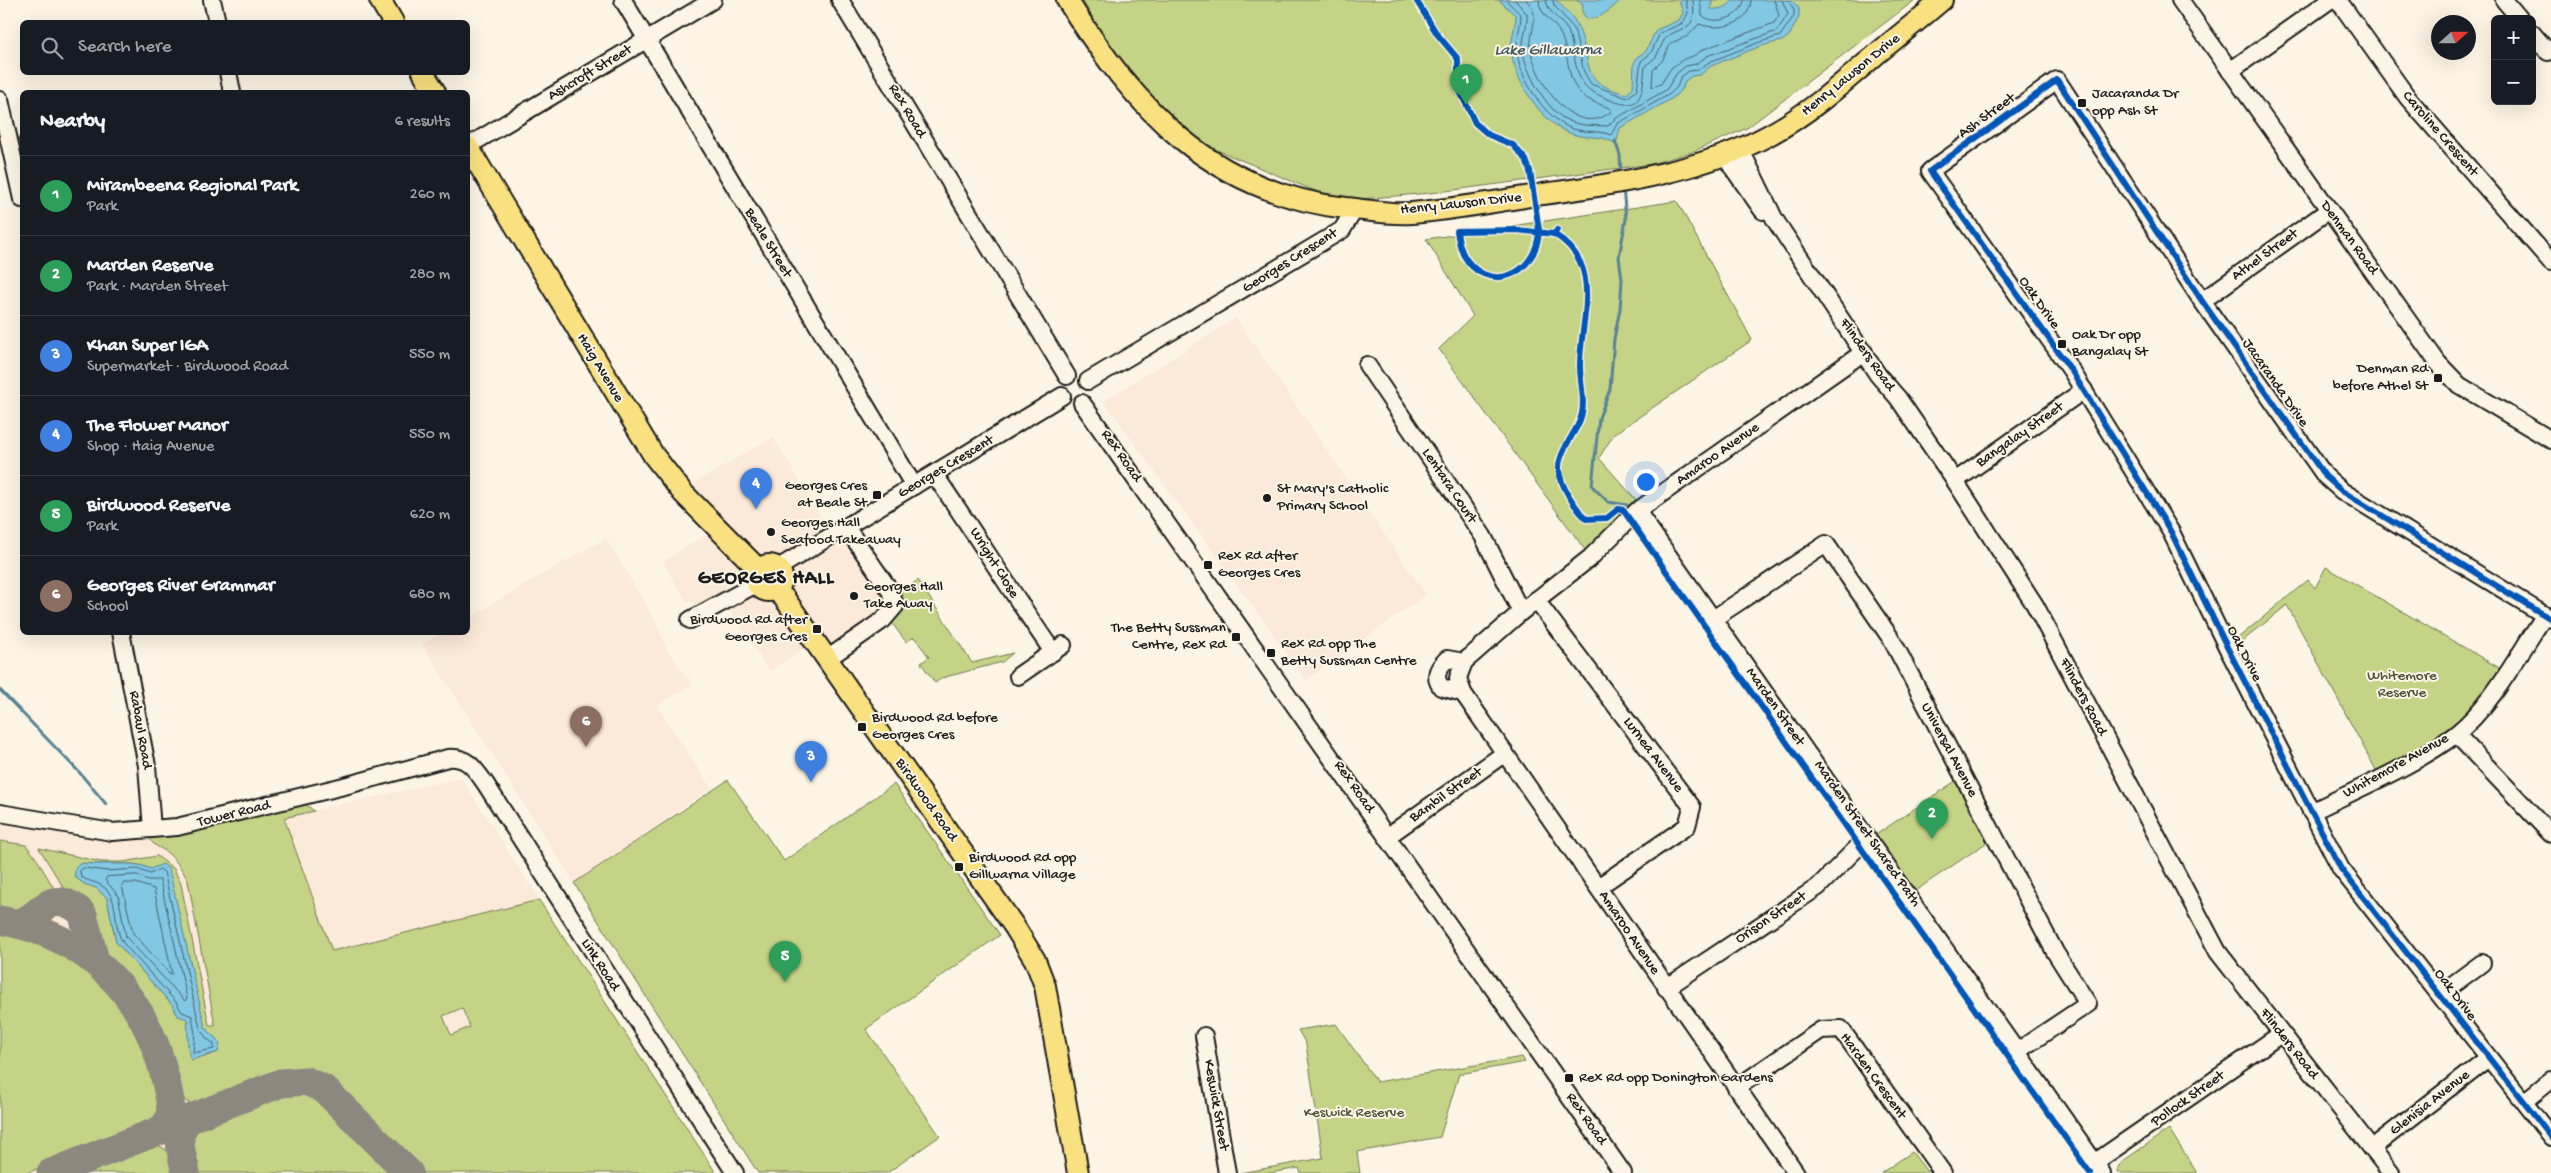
<!DOCTYPE html>
<html lang="en">
<head>
<meta charset="utf-8">
<style>
	body { margin:0; font-family:"Gochi Hand",sans-serif; background:#20242c; color:#f1f3f6 }
	.controls { position:absolute; right:15px; top:15px; display:grid; overflow:hidden; border-radius:8px; box-shadow:0 5px 20px #0002 }
	.controls button { width:45px; height:45px; display:grid; place-items:center; padding:0; border:0; border-bottom:1px solid #363941; background:#171b24; color:#f1f3f6; font:25px sans-serif }
	.compass { position:absolute; left:2431px; top:15px; width:45px; height:45px; border-radius:50%; background:#171b24; box-shadow:0 5px 20px #0002; rotate:69deg }
	.you { position:absolute; left:1645px; top:481px; width:18px; height:18px; margin:-12px; border:4px solid #fff; border-radius:50%; background:#1a73e8; box-shadow:0 0 0 8px #1a73e833 }
	.badge { display:grid; place-items:center; width:32px; height:32px; border-radius:50%; background:#0f766e; color:#fff; font-size:16px; font-weight:700 }
	.pin { position:absolute; translate:-50% -41px; filter:drop-shadow(0 1px 2px #0008) }
	.pin::after { content:''; position:absolute; top:26px; width:18px; height:15px; background:inherit; clip-path:polygon(0 0,100% 0,50% 100%) }
	.list { margin:0; padding:0; list-style:none }
	h2 { display:flex; justify-content:space-between; align-items:center; height:65px; margin:0; padding:0 20px; font-size:21px }
	h2 small { font-size:16px; font-weight:400; color:#9ea1a6 }
	.list li { display:grid; grid-template-columns:32px 1fr auto; gap:15px; align-items:center; box-sizing:border-box; height:80px; padding:0 20px; border-top:1px solid #363941 }
	.list b { display:block; font-size:19px; white-space:nowrap }
	.list p { margin:0; font-size:16px; white-space:nowrap; color:#9ea1a6 }
	.list em { font-size:16px; font-style:normal; color:#9ea1a6 }
	.icon { flex:none; width:28px; height:28px; fill:none; stroke:currentColor; stroke-width:2; stroke-linecap:round; stroke-linejoin:round }
	.map { position:relative; flex:none; width:2551px; height:1173px; overflow:hidden }
	.search { position:absolute; background:#171b24; box-shadow:0 5px 20px #0002; left:20px; top:20px; width:450px; height:55px; display:flex; align-items:center; gap:12px; box-sizing:border-box; padding:0 18px; border-radius:8px; color:#9ea1a6; font-size:19px }
	.panel { position:absolute; background:#171b24; box-shadow:0 5px 20px #0002; left:20px; top:90px; width:450px; height:545px; border-radius:8px }
	.map>svg:first-child { display:block }
	.built { fill:#fbe9d9 }
	.green { fill:#c5d386; stroke:#707851; fill-rule:evenodd }
	.water { fill:#82c7e3; stroke:#598393 }
	.lines { fill:none; stroke-linecap:round; stroke-linejoin:round }
	.shore { stroke:#45606c; stroke-width:1 }
	.stream { stroke:#598393; stroke-width:3 }
	.taxiway { stroke:#8c8880; stroke-width:29 }
	.minor-casing { stroke:#1c1c1c; stroke-width:20 }
	.major-casing { stroke:#1c1c1c; stroke-width:24 }
	.minor { stroke:#fcf5e5; stroke-width:16 }
	.major { stroke:#f9e181; stroke-width:20 }
	.cycleway-casing { stroke:#fcf5e5; stroke-width:9 }
	.cycleway { stroke:#0057b8; stroke-width:6 }
	.poi-dot { fill:#1c1c1c; stroke:#fcf5e5; stroke-width:2 }
	.labels { text-anchor:middle; dominant-baseline:central; stroke-width:4; stroke-linejoin:round; paint-order:stroke }
	.street-label { font-size:15px; fill:#1c1c1c; stroke:#fcf5e5 }
	.poi-label { font-size:15px; fill:#1c1c1c; stroke:#fcf5e5; text-anchor:start }
	.park-label { font-size:15px; fill:#4f533c; stroke:#fcf5e5 }
	.water-label { font-size:16px; font-style:italic; fill:#405862; stroke:#fcf5e5 }
	.district-label { font-size:20px; font-weight:bold; letter-spacing:1px; fill:#1c1c1c; stroke:#fcf5e5 }
</style>
</head>
<body>
<div class="map">
<svg width="2551" height="1173" viewBox="0 0 2551 1173">
	<rect width="100%" height="100%" fill="#fcf5e5"/>
	<filter id="ink" filterUnits="userSpaceOnUse"><feTurbulence type="fractalNoise" baseFrequency=".02" numOctaves="2"/><feDisplacementMap in="SourceGraphic" scale="10" xChannelSelector="R" yChannelSelector="G"/><feConvolveMatrix kernelMatrix="1 2 1 2 8 2 1 2 1" color-interpolation-filters="sRGB"/></filter>
	<g filter="url(#ink)">
		<!-- built -->
		<g class="built">
			<polygon points="1236,318 1426,595 1306,680 1104,401"/>
			<polygon points="773,437 823,520 844,546 852,548 862,541 903,599 906,608 892,623 838,661 802,649 769,671 732,613 687,602 663,562 726,522 693,484"/>
			<polygon points="606,538 655,620 667,650 692,684 657,706 711,788 574,883 422,644 442,633 468,632 468,618"/>
			<polygon points="461,778 716,1173 0,1173 0,823 108,840 284,817"/>
		</g>
		<!-- green -->
		<g class="green">
			<polygon points="1082,0 1915,0 1747,128 1692,152 1651,164 1430,193 1361,199 1320,193 1200,143 1140,89 1111,48"/>
			<polygon points="1677,201 1752,340 1614,434 1599,458 1638,502 1585,550 1439,349 1473,316 1426,239"/>
			<polygon points="2326,567 2501,669 2482,700 2452,728 2377,772 2287,605 2234,648 2232,643 2308,580 2315,588"/>
			<polygon points="918,580 972,663 1013,653 1002,662 942,678 935,683 921,663 929,657 914,637 906,642 892,623 906,608 899,593"/>
			<polygon points="728,780 784,861 894,784 1000,935 866,1029 940,1136 887,1173 758,1173 574,883"/>
			<polygon points="1957,780 1989,841 1912,893 1874,836"/>
			<path d="M303,802L314,811L284,818L332,951L539,900L716,1173H422L331,1083L316,1074L301,1071L284,1072L200,1104L194,1106L184,1100L170,1052L155,1017L134,985L98,949L90,910L85,903L68,895L39,848L101,862H123L157,856L174,869L181,884L209,1025H215L188,881C183,870 177,862 169,854C160,846 152,847 148,835ZM83,863C103,866 136,860 150,869L154,868L205,1027L216,1039L218,1052L204,1057L188,1046L190,1034L187,1018L178,1016L173,1006L116,942L107,898L96,888ZM462,1008L470,1027L451,1035L443,1016Z"/>
			<polygon points="0,841 26,845 38,861 56,892 24,911 0,908"/>
			<path d="M0,931C78,944 139,1005 154,1082C157,1095 164,1111 155,1122L27,1173H0Z"/>
			<polygon points="1336,1024 1377,1082 1522,1057 1525,1062 1459,1074 1440,1137 1357,1152 1360,1173 1301,1173 1299,1168 1270,1173 1240,1173 1323,1158 1306,1044 1298,1030"/>
			<polygon points="290,1090 302,1090 319,1097 396,1173 198,1173 192,1141 196,1128"/>
			<polygon points="2169,1129 2197,1173 2118,1173 2118,1167 2123,1161"/>
			<polygon points="156,1144 168,1151 174,1173 78,1173"/>
			<polygon points="1912,1152 1928,1173 1881,1173"/>
		</g>
		<!-- water -->
		<g class="water">
			<path d="M1499,0H1556C1564,9 1574,16 1578,27C1594,64 1577,82 1627,94L1633,87L1634,63L1637,57L1646,51L1656,30L1679,20L1683,13L1679,0H1712L1711,9C1718,10 1730,7 1732,0H1791L1799,8V17L1789,36L1782,41L1761,46L1711,66L1700,75L1692,76L1685,81L1683,88L1673,98L1620,128L1616,144C1599,133 1589,140 1572,134C1543,125 1514,81 1511,50C1511,40 1515,27 1516,16Z"/>
			<path d="M1576,0H1621C1612,8 1600,20 1587,19L1582,12L1583,4Z"/>
			<path d="M83,863C103,866 136,860 150,869L163,864L169,869L205,1027L220,1043L218,1052L191,1060C186,1051 189,1031 187,1019L178,1016L173,1006L116,942L107,898L96,888L84,884L75,877C74,869 75,866 83,863Z"/>
		</g>
		<g class="lines">
			<!-- shore -->
			<g class="shore">
				<path d="M1506,0L1521,15C1521,26 1516,38 1517,50C1518,77 1546,120 1573,129C1586,133 1598,130 1611,135L1617,124L1670,94L1677,87L1681,77L1689,71L1698,70L1709,62L1760,42L1780,36L1794,16V10L1788,0"/>
				<path d="M1515,0L1527,14C1528,26 1522,37 1523,49C1524,70 1547,111 1567,120C1581,127 1594,125 1608,126L1615,119L1666,90L1677,73L1686,66L1696,64L1707,56L1777,31L1788,14L1782,0"/>
				<path d="M1526,0C1543,15 1528,33 1531,51C1537,83 1574,140 1611,112V109C1603,105 1594,103 1586,98C1565,84 1570,55 1561,35C1555,21 1539,16 1539,0"/>
				<path d="M1546,0C1547,13 1562,20 1568,31C1575,48 1573,68 1583,83C1589,92 1596,93 1605,98C1642,114 1642,97 1645,66L1656,57L1665,38C1684,24 1697,33 1693,0"/>
				<polyline points="1553,0 1554,5 1574,29 1584,72 1591,84 1627,98 1637,90 1641,61 1651,53 1660,33 1683,23 1688,13 1686,0"/>
				<path d="M1700,0L1702,15C1714,27 1743,17 1744,0"/>
				<path d="M1751,0C1750,26 1718,31 1699,24L1688,36L1671,43L1662,61L1653,70L1652,87L1661,84L1671,68L1684,59L1693,56L1704,49L1774,23L1779,15L1774,0"/>
				<path d="M84,868L107,871L137,869L150,874L160,869L164,872L200,1028L206,1038L214,1044V1049L193,1053L195,1034L192,1016L182,1012L176,1002L124,944C112,928 120,903 106,889C99,882 89,882 81,877L80,871Z"/>
				<polygon points="137,875 148,880 160,880 187,998 185,1001 126,937 118,895 105,880 107,877"/>
				<polygon points="124,883 136,883 154,889 172,974 169,973 133,933 122,886"/>
			</g>
			<!-- stream -->
			<g class="stream">
				<polyline points="1615,141 1620,155 1621,174"/>
				<polyline points="1623,188 1626,219 1619,257 1622,279 1620,309 1614,339 1610,389 1599,418 1592,486 1608,502 1627,505"/>
				<polyline points="0,690 79,772 106,804"/>
			</g>
			<!-- taxiway -->
			<g class="taxiway">
				<path d="M0,920C88,936 147,995 166,1082C170,1100 177,1118 159,1131"/>
				<path d="M15,923C38,923 44,891 71,905C76,908 80,910 83,915L95,961"/>
				<polyline points="51,1173 281,1083 306,1081 324,1089 409,1173"/>
				<path d="M186,1173C182,1153 172,1131 192,1118"/>
			</g>
			<!-- minor casing -->
			<g class="minor-casing">
				<g id="minor">
					<polyline points="212,0 217,22"/>
					<polyline points="623,0 914,486"/>
					<polyline points="840,0 1067,376"/>
					<polyline points="2180,0 2438,363 2459,385 2551,440"/>
					<polyline points="2338,0 2408,98 2551,262"/>
					<polyline points="2504,0 2520,19"/>
					<polyline points="2532,33 2548,52 2551,49"/>
					<polyline points="2230,71 2330,0"/>
					<polyline points="228,72 232,92"/>
					<polyline points="0,100 22,199"/>
					<polyline points="468,146 713,0"/>
					<polyline points="1740,148 1775,220 1878,375 1898,398 1955,481 2035,605 2218,952 2391,1173"/>
					<polyline points="1723,154 1763,211"/>
					<polyline points="2202,301 2329,210"/>
					<polyline points="1367,365 1483,536 1521,612"/>
					<polyline points="1088,381 1342,230 1355,209"/>
					<polyline points="1082,403 1623,1173"/>
					<path d="M934,474C975,533 1012,593 1053,652"/>
					<polyline points="1955,481 2084,390"/>
					<polyline points="1637,511 2102,1173"/>
					<polyline points="778,568 1062,396"/>
					<polyline points="1536,600 1692,807 1687,826 1598,887"/>
					<polyline points="1713,619 1826,544 1892,640 2055,952 2088,1004 2016,1052"/>
					<polyline points="2551,619 2342,491 2325,476 2202,301 2057,80 1930,171 2071,370 2171,532 2228,649 2341,869 2551,1137"/>
					<polyline points="690,620 756,584"/>
					<polyline points="121,632 147,766 152,829"/>
					<polyline points="827,659 883,620 895,606 891,592 846,527"/>
					<polyline points="1018,676 1063,645"/>
					<path d="M1463,693L1441,687C1433,676 1438,668 1447,659L1464,662"/>
					<polyline points="2456,734 2551,834"/>
					<path d="M2311,812C2357,789 2416,765 2456,734C2492,706 2519,653 2545,615"/>
					<path d="M0,813L112,832L177,827L344,786L448,758C467,756 475,769 485,783L735,1173"/>
					<polyline points="1388,836 1505,753"/>
					<polyline points="1666,988 1818,887 1867,838"/>
					<polyline points="2440,994 2482,963"/>
					<polyline points="1204,1036 1227,1173"/>
					<polyline points="1736,1088 1821,1030 1841,1029 1943,1173"/>
					<polyline points="2524,1102 2551,1080"/>
					<polyline points="2372,1148 2488,1058"/>
					<polyline points="2094,1163 2281,1034"/>
					<polyline points="1796,1173 1463,693 1458,678 1464,662 1521,612 1590,558 1637,511 1864,352"/>
				</g>
			</g>
			<!-- major casing -->
			<g class="major-casing">
				<g id="major">
					<polyline points="380,0 393,22"/>
					<path d="M1067,0C1136,109 1210,192 1346,208C1367,210 1391,215 1412,213C1456,209 1500,201 1543,194C1617,184 1703,171 1769,135C1810,113 1844,82 1879,52C1900,35 1921,18 1942,0"/>
					<polyline points="423,72 435,92"/>
					<polyline points="468,147 654,456 683,493 759,570"/>
					<circle cx="769" cy="578" r="13"/>
					<polyline points="774,588 785,599 1014,926 1035,960 1045,986 1078,1173"/>
				</g>
			</g>
			<!-- minor -->
			<use href="#minor" class="minor"/>
			<!-- major -->
			<use href="#major" class="major"/>
			<!-- cycleway casing -->
			<g class="cycleway-casing">
				<g id="cycleway">
					<path d="M1416,0L1437,34L1458,59V87L1475,123L1489,135L1513,145L1526,160L1530,171L1539,230C1537,278 1485,295 1463,254C1460,247 1458,239 1457,231L1517,230L1554,234L1557,230"/>
					<path d="M1554,234C1604,264 1581,317 1580,363C1579,381 1587,402 1580,420C1575,434 1558,453 1559,469C1560,486 1575,507 1586,519L1607,518L1618,509L1623,510L2090,1173"/>
					<polyline points="2551,619 2342,491 2325,476 2202,301 2057,80 1930,171 2071,370 2171,532 2228,649 2341,869 2551,1137"/>
				</g>
			</g>
			<!-- cycleway -->
			<use href="#cycleway" class="cycleway"/>
		</g>
	</g>
	<!-- markers -->
	<g class="poi-dot">
		<rect x="2077" y="98" width="10" height="10" rx="2.5"/>
		<rect x="2057" y="339" width="10" height="10" rx="2.5"/>
		<rect x="2433" y="373" width="10" height="10" rx="2.5"/>
		<rect x="872" y="490" width="10" height="10" rx="2.5"/>
		<circle cx="1267" cy="498" r="5"/>
		<circle cx="771" cy="532" r="5"/>
		<rect x="1203" y="560" width="10" height="10" rx="2.5"/>
		<circle cx="854" cy="596" r="5"/>
		<rect x="812" y="624" width="10" height="10" rx="2.5"/>
		<rect x="1231" y="632" width="10" height="10" rx="2.5"/>
		<rect x="1266" y="648" width="10" height="10" rx="2.5"/>
		<rect x="857" y="722" width="10" height="10" rx="2.5"/>
		<rect x="954" y="862" width="10" height="10" rx="2.5"/>
		<rect x="1564" y="1073" width="10" height="10" rx="2.5"/>
	</g>
	<g class="labels">
		<!-- street labels -->
		<g class="street-label">
			<text transform="translate(590 73) rotate(-31)">Ashcroft Street</text>
			<text transform="translate(1851 75) rotate(-39)">Henry Lawson Drive</text>
			<text transform="translate(907 111) rotate(59)">Rex Road</text>
			<text transform="translate(1987 116) rotate(-36)">Ash Street</text>
			<text transform="translate(2440 134) rotate(49)">Caroline Crescent</text>
			<text transform="translate(1461 204) rotate(-6)">Henry Lawson Drive</text>
			<text transform="translate(2349 238) rotate(54)">Denman Road</text>
			<text transform="translate(768 243) rotate(59)">Beale Street</text>
			<text transform="translate(2265 255) rotate(-36)">Athel Street</text>
			<text transform="translate(1290 261) rotate(-32)">Georges Crescent</text>
			<text transform="translate(2039 303) rotate(55)">Oak Drive</text>
			<text transform="translate(1867 355) rotate(55)">Flinders Road</text>
			<text transform="translate(600 368) rotate(59)">Haig Avenue</text>
			<text transform="translate(2275 383) rotate(55)">Jacaranda Drive</text>
			<text transform="translate(2020 435) rotate(-35)">Bangalay Street</text>
			<text transform="translate(1718 454) rotate(-35)">Amaroo Avenue</text>
			<text transform="translate(1121 456) rotate(55)">Rex Road</text>
			<text transform="translate(946 467) rotate(-31)">Georges Crescent</text>
			<text transform="translate(1449 486) rotate(56)">Lentara Court</text>
			<text transform="translate(994 563) rotate(58)">Wright Close</text>
			<text transform="translate(2244 654) rotate(63)">Oak Drive</text>
			<text transform="translate(2083 697) rotate(62)">Flinders Road</text>
			<text transform="translate(1775 707) rotate(55)">Marden Street</text>
			<text transform="translate(140 730) rotate(80)">Rabaul Road</text>
			<text transform="translate(1949 750) rotate(62)">Universal Avenue</text>
			<text transform="translate(1653 755) rotate(53)">Lurnea Avenue</text>
			<text transform="translate(2396 766) rotate(-29)">Whitemore Avenue</text>
			<text transform="translate(1354 787) rotate(55)">Rex Road</text>
			<text transform="translate(1446 795) rotate(-35)">Bambil Street</text>
			<text transform="translate(926 800) rotate(55)">Birdwood Road</text>
			<text transform="translate(234 814) rotate(-14)">Tower Road</text>
			<text transform="translate(1867 834) rotate(55)">Marden Street Shared Path</text>
			<text transform="translate(1771 918) rotate(-34)">Orison Street</text>
			<text transform="translate(1629 933) rotate(56)">Amaroo Avenue</text>
			<text transform="translate(600 965) rotate(57)">Link Road</text>
			<text transform="translate(2455 995) rotate(53)">Oak Drive</text>
			<text transform="translate(2289 1044) rotate(52)">Flinders Road</text>
			<text transform="translate(1873 1076) rotate(54)">Harden Crescent</text>
			<text transform="translate(2188 1099) rotate(-35)">Pollock Street</text>
			<text transform="translate(2430 1103) rotate(-38)">Glenisia Avenue</text>
			<text transform="translate(1216 1105) rotate(80)">Keswick Street</text>
			<text transform="translate(1586 1119) rotate(55)">Rex Road</text>
		</g>
		<!-- poi labels -->
		<g class="poi-label">
			<text x="2092" y="94">Jacaranda Dr<tspan x="2092" dy="17">opp Ash St</tspan></text>
			<text x="2072" y="335">Oak Dr opp<tspan x="2072" dy="17">Bangalay St</tspan></text>
			<text x="2428" y="369" text-anchor="end">Denman Rd<tspan x="2428" dy="17">before Athel St</tspan></text>
			<text x="867" y="486" text-anchor="end">Georges Cres<tspan x="867" dy="17">at Beale St</tspan></text>
			<text x="1277" y="489">St Mary's Catholic<tspan x="1277" dy="17">Primary School</tspan></text>
			<text x="781" y="523">Georges Hall<tspan x="781" dy="17">Seafood Takeaway</tspan></text>
			<text x="1218" y="556">Rex Rd after<tspan x="1218" dy="17">Georges Cres</tspan></text>
			<text x="864" y="587">Georges Hall<tspan x="864" dy="17">Take Away</tspan></text>
			<text x="807" y="620" text-anchor="end">Birdwood Rd after<tspan x="807" dy="17">Georges Cres</tspan></text>
			<text x="1226" y="628" text-anchor="end">The Betty Sussman<tspan x="1226" dy="17">Centre, Rex Rd</tspan></text>
			<text x="1281" y="644">Rex Rd opp The<tspan x="1281" dy="17">Betty Sussman Centre</tspan></text>
			<text x="872" y="718">Birdwood Rd before<tspan x="872" dy="17">Georges Cres</tspan></text>
			<text x="969" y="858">Birdwood Rd opp<tspan x="969" dy="17">Gillwarna Village</tspan></text>
			<text x="1579" y="1078">Rex Rd opp Donington Gardens</text>
		</g>
		<!-- park labels -->
		<g class="park-label">
			<text x="2402" y="676">Whitemore<tspan x="2402" dy="17">Reserve</tspan></text>
			<text x="1354" y="1113">Keswick Reserve</text>
		</g>
		<!-- water labels -->
		<g class="water-label">
			<text x="1548" y="51">Lake Gillawarna</text>
		</g>
		<!-- district labels -->
		<g class="district-label">
			<text x="766" y="579">GEORGES HALL</text>
		</g>
	</g>
</svg>
<div class="controls">
<button>+</button>
<button>−</button>
</div>
<svg class="compass" viewBox="-18 -18 36 36"><path d="M0-13l5 13h-10z" fill="#e53935"/><path d="M0 13l5-13h-10z" fill="#9ea1a6"/></svg>
<div class="you"></div>
<div class="pin badge" style="left:1466px;top:105px;background:#2e9e5b">1</div>
<div class="pin badge" style="left:1932px;top:839px;background:#2e9e5b">2</div>
<div class="pin badge" style="left:811px;top:782px;background:#3f7fe0">3</div>
<div class="pin badge" style="left:756px;top:509px;background:#3f7fe0">4</div>
<div class="pin badge" style="left:785px;top:982px;background:#2e9e5b">5</div>
<div class="pin badge" style="left:586px;top:747px;background:#8d6e63">6</div>
<div class="search"><svg class="icon" aria-label="search" viewBox="0 0 24 24"><circle cx="10" cy="10" r="6"/><path d="M15 15l6 6"/></svg>Search here</div>
<section class="panel">
<h2>Nearby<small>6 results</small></h2>
<ul class="list">
<li><span class="badge" style="background:#2e9e5b">1</span><div><b>Mirambeena Regional Park</b><p>Park</p></div><em>260 m</em></li>
<li><span class="badge" style="background:#2e9e5b">2</span><div><b>Marden Reserve</b><p>Park · Marden Street</p></div><em>280 m</em></li>
<li><span class="badge" style="background:#3f7fe0">3</span><div><b>Khan Super IGA</b><p>Supermarket · Birdwood Road</p></div><em>550 m</em></li>
<li><span class="badge" style="background:#3f7fe0">4</span><div><b>The Flower Manor</b><p>Shop · Haig Avenue</p></div><em>550 m</em></li>
<li><span class="badge" style="background:#2e9e5b">5</span><div><b>Birdwood Reserve</b><p>Park</p></div><em>620 m</em></li>
<li><span class="badge" style="background:#8d6e63">6</span><div><b>Georges River Grammar</b><p>School</p></div><em>680 m</em></li>
</ul>
</section>
</div>
</body>
</html>
